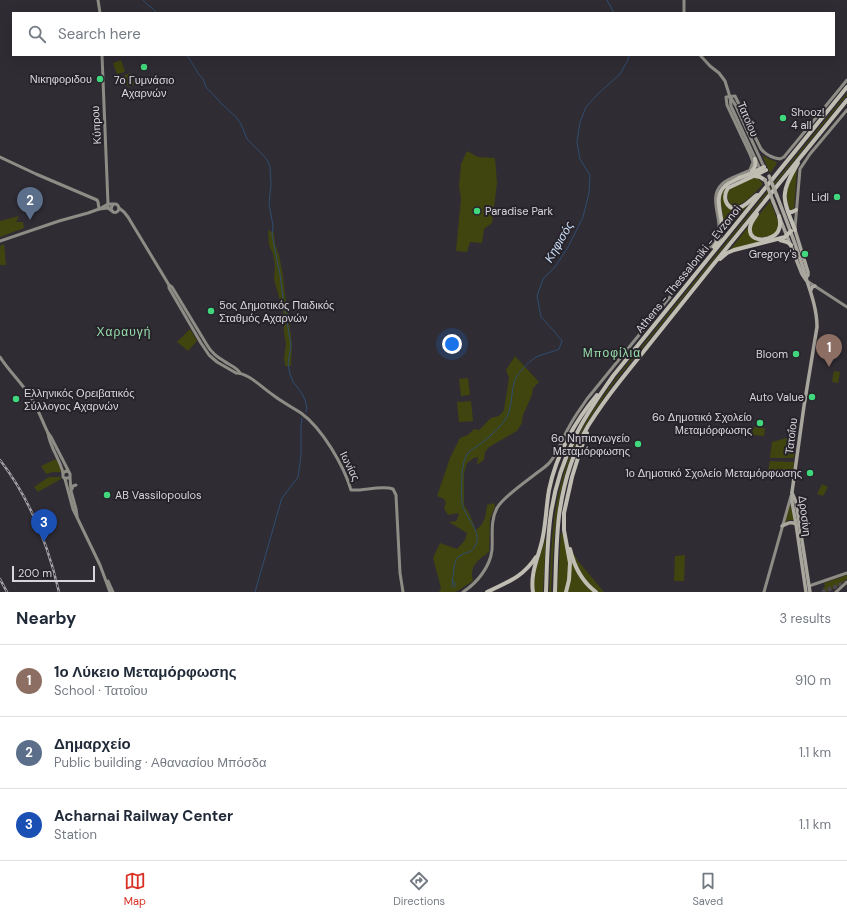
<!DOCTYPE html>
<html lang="en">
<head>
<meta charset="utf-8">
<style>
	body { margin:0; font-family:"DM Sans",sans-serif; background:#f6f6f7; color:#1f2937 }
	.scale { position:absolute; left:12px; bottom:10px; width:83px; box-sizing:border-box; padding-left:4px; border:2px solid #d9d6db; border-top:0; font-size:11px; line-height:14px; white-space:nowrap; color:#d9d6db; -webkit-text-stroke:3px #26232a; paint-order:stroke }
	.you { position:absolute; left:452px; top:344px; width:14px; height:14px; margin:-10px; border:3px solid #fff; border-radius:50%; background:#1a73e8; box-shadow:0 0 0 6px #1a73e833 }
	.badge { display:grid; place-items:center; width:26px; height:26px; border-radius:50%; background:#d93025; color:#fff; font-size:13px; font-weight:700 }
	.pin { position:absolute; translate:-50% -33px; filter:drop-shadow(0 1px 2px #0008) }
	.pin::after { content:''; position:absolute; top:21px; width:14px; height:12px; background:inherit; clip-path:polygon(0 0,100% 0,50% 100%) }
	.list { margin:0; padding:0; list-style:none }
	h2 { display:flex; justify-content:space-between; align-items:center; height:52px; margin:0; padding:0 16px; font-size:17px }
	h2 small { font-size:13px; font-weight:400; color:#747a83 }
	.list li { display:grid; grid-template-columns:26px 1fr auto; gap:12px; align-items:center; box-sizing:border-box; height:72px; padding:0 16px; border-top:1px solid #e0e1e3 }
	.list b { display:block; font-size:15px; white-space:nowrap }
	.list p { margin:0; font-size:13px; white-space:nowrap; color:#747a83 }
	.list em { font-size:13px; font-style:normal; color:#747a83 }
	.icon { flex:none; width:22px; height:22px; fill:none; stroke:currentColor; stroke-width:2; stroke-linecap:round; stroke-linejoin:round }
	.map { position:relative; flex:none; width:847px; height:592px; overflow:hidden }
	.search { position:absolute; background:#fff; box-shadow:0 4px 16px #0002; left:12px; right:12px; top:12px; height:44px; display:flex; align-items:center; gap:10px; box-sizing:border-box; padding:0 14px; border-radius:0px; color:#747a83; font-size:15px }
	.sheet { height:268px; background:#fff }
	nav { display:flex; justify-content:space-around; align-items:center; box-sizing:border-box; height:56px; border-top:1px solid #e0e1e3; background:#fff; font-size:11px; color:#747a83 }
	nav a { display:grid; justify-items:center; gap:2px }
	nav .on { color:#d93025 }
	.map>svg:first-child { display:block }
	.green { fill:#40440f }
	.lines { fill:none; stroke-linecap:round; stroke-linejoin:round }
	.stream { stroke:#2e4d72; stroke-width:1 }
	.highway-tunnel { stroke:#49464d; stroke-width:4; stroke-dasharray:4 2; stroke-linecap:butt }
	.secondary { stroke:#8d8c85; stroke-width:3 }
	.primary { stroke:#a8a69d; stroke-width:3.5 }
	.highway { stroke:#c0bdb3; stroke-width:4 }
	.rail-casing { stroke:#a4a1a7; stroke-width:2.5 }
	.rail { stroke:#26232a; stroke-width:1; stroke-dasharray:3; stroke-linecap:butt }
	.primary-bridge { stroke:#a8a69d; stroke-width:3.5 }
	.poi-dot { fill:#41d77c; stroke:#26232a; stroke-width:1.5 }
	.labels { text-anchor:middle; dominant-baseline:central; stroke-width:4; stroke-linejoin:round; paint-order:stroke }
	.poi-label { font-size:11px; fill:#d9d6db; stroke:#26232a; text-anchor:end }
	.street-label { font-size:11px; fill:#d9d6db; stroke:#26232a }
	.water-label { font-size:12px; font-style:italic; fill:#cce0fa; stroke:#26232a }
	.neighbourhood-label { font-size:12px; letter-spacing:1px; fill:#99dfac; stroke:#26232a }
</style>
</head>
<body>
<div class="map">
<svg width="847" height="592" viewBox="0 0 847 592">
	<rect width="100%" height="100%" fill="#302c34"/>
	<!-- green -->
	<g class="green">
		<polygon points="121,60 125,72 117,74 113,63"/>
		<polygon points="130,73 135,84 128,87 123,76"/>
		<path d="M847,93V95L617,379C604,397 591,415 580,435C555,485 554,538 551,592H549C551,566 551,539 555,513C559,487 566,460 578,437C588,416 602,397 616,378Z"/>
		<polygon points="467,151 478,157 495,158 497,183 492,223 484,229 482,243 470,242 467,252 456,251 461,198 459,187 461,164"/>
		<polygon points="762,155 769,159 777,162 776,165 770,173"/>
		<path d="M797,169L794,208L791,210L790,209C784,192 786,184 797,169Z"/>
		<path d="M753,178H758L763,184C755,193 729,222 727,193L730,189Z"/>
		<path d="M729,184V185C721,195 722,198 729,208L748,205L725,232L723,234C723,228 723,223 723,217C722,202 716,197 729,184Z"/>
		<path d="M770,201L778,221C780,236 767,238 755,237L752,233V224Z"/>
		<polygon points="19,216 16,222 23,222 24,228 0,237 0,221"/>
		<path d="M748,227C748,235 753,240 761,241L729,251Z"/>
		<polygon points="268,230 274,233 275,244 279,255 283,275 285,294 289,319 292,345 291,366 285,366 284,357 286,344 284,333 283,312 274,279 275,266 273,254 269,245"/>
		<polygon points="4,244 6,265 0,265 0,246"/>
		<polygon points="190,329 197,341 188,351 177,342"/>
		<path d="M515,356L539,382L533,388L532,395L523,415L522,423L517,431L489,447L485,452L484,460L477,465L478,457L474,458L467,463L464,473V505L470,515L476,530C485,524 486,514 487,505L494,503L495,506L490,519L489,552C478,560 469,566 473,581L459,590L455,592H439L441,588L433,558L440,543L457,549L465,540L467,533L449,522L456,521L459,515L458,513L448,515L444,508L446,503L444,499L437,496L450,458L460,438L468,435L474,429L479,430L491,418L499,416L504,410L509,378L506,370Z"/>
		<polygon points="834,371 840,372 838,383 832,382"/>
		<polygon points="468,378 470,395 461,396 459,379"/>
		<polygon points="471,401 473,421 459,422 457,402"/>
		<polygon points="753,427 765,428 764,436 752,435"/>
		<polygon points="797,435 794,458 770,458 772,442"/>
		<polygon points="56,459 60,465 61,472 53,472 46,474 41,466"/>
		<polygon points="770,461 794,462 792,478 767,476"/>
		<polygon points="49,477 60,477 61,479 38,492 34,487"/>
		<polygon points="822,484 828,487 823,496 817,494"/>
		<polygon points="790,503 794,520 789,520 785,523"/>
		<polygon points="561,532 578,561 604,592 557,592"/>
		<polygon points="546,537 543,592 534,592 534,581 535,572"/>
		<polygon points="685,555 684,581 674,581 675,556"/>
		<polygon points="847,575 847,579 834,590 833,588 831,589 831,590 825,592 823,588 825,587 824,583"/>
	</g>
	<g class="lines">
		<!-- stream -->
		<g class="stream">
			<path d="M143,0C147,5 153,8 157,13"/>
			<polyline points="607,0 614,13"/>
			<polyline points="187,55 198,73 203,79 206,87 222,104 236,117 241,124 247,139 262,154 267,160 270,167 271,184 269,204 273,226 272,234 278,265 280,274 283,298 291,345 288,364 290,374 293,382 301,392 305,400 307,408 306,412"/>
			<polyline points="453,581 455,583 455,587"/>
			<path d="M452,587C452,584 454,563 456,560C457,558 458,557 460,556C466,551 473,554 476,544C482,530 463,516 462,502C461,494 462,480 462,472C463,466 464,459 467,454C469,451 473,449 476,447C486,440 499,429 505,420C514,407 510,386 517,376C521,370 530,361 536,357C542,354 553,352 559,349L562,341L554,331L541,317L537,296L543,279L555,267L568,247L583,217L589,193L590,175L580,159L577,142L580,122L586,107L599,93L620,74L628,60L629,55"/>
			<polyline points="255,592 279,508 282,498 298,477 301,455 301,426 302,418"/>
		</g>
		<!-- highway-tunnel -->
		<polyline class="highway-tunnel" points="822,592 847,582"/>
		<!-- secondary -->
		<g class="secondary">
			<polyline points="98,0 100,13"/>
			<polyline points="684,0 684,13"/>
			<polyline points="102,55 108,204 108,208 112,211"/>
			<polyline points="700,55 710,66 719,73 725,81 730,97 731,106 760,169"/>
			<polyline points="731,98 736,106 764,167"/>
			<polyline points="0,157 36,174 97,200 98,202 99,209"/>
			<path d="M101,208L108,204H116C118,205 119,206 119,209C118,212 116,213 113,212L111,209L112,206L114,204"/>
			<path d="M119,208L124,212L128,217L169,285V288L201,343L209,355L217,362L236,373C249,373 262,388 273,395C282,402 292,407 301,413C322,428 344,466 351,490C363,491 382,485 393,489L396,495L400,573L403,592"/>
			<polyline points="795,228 800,169 810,154 847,110"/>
			<polyline points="0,241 59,221 88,213 99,209 108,208"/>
			<polyline points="807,281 847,307"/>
			<path d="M169,285L172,287L207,345C211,352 217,357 224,361C229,365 237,367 240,373"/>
			<path d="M0,357C9,371 21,382 30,396C38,408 42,421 48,433C50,448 60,459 63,473"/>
			<polyline points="48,433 51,437 70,474 70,476 69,478 64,478 63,477 63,473 66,471 69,472"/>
			<polyline points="70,477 71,491 76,509 77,516"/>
			<polyline points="65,479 73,509 100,565 110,592"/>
			<polyline points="72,489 73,486 76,485"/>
			<polyline points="108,581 113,592"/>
			<polyline points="809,586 847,573"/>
			<path d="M463,592C477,583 490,567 492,550C493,536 490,521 497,508C504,496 527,481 538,472C542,469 547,466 550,462C559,452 562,438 569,427C574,417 581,408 587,399L713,244C716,239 718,235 719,229C720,215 709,196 722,184C729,177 741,175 750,170L753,162L750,154L727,105L726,97L735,96L761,149C766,155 772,158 780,159L784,157L847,80"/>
			<polyline points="764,592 791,496"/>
			<polyline points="836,592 847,582"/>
		</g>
		<!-- primary -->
		<g class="primary">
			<path d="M777,196C788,224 799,252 807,281C812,296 817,311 817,327L804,406L792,492V502L796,524L806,592"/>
			<polyline points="773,201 802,274 806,280"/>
			<polyline points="795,230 808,272 808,275 806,278"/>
			<polyline points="811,290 812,287 815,286"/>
			<polyline points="792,493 796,502 810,592"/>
			<path d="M782,526C787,524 790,521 796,524"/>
		</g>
		<!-- highway -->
		<g class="highway">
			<path d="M752,171C756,167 756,163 755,159"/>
			<polyline points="755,176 760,177 765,180"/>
			<path d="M757,195C751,199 745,207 738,208C726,210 722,197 728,188L766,170"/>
			<polyline points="789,212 792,212 796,210"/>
			<path d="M757,214C754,219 750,223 750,228C748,245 776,241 779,229C781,225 780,220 779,216"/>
			<path d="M795,230C791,219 783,203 785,193C786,182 793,172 798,163"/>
			<polyline points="780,240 787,242 791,245"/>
			<path d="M714,247C718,241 722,235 722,227C722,214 713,196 725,186C729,182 734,181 739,178C748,175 756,171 764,167"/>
			<polyline points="720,259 727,253 734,250 785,237 791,231"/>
			<path d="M570,549C574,566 581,581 596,592"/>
			<path d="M487,592C508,582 523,577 536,557"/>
			<path d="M533,592C530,574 538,558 542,541C546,524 546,507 549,490C556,455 575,421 597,395"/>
			<path d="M546,592C547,566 547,539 551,513C555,486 564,459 576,435C586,414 600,395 613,376L847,87"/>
			<path d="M555,592C556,567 556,541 559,516C563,485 573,452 588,426C598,410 609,395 620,381L712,266L847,100"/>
			<polyline points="566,592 569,580 570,563 564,530 564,513 572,477 581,448 587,433"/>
		</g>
		<!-- rail casing -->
		<g class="rail-casing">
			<g id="rail">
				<path d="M0,460C30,499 48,544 59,592"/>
				<polyline points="0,579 7,592"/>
			</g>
		</g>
		<!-- rail -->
		<use href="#rail" class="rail"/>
		<!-- primary-bridge -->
		<g class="primary-bridge">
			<polyline points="769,176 777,196"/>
			<polyline points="765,180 773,201"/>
		</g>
	</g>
	<!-- markers -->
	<g class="poi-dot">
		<circle cx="144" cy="67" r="4"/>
		<circle cx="100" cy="79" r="4"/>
		<circle cx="783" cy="118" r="4"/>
		<circle cx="837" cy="197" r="4"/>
		<circle cx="477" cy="211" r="4"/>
		<circle cx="805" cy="254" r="4"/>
		<circle cx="211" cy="311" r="4"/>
		<circle cx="796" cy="354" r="4"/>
		<circle cx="812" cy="397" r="4"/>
		<circle cx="16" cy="399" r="4"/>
		<circle cx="760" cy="423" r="4"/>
		<circle cx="638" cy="444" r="4"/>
		<circle cx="810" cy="473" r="4"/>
		<circle cx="107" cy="495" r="4"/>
	</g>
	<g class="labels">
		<!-- poi labels -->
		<g class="poi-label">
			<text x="92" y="79">Νικηφοριδου</text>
			<text x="144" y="80" text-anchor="middle">7ο Γυμνάσιο<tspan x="144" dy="13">Αχαρνών</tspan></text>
			<text x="791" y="112" text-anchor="start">Shooz!<tspan x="791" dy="13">4 all</tspan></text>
			<text x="829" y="197">Lidl</text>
			<text x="485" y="211" text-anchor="start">Paradise Park</text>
			<text x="797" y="254">Gregory's</text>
			<text x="219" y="305" text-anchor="start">5ος Δημοτικός Παιδικός<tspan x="219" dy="13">Σταθμός Αχαρνών</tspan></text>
			<text x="788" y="354">Bloom</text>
			<text x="24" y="393" text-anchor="start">Ελληνικός Ορειβατικός<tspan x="24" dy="13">Σύλλογος Αχαρνών</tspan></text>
			<text x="804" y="397">Auto Value</text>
			<text x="752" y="417">6ο Δημοτικό Σχολείο<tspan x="752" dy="13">Μεταμόρφωσης</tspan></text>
			<text x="630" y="438">6ο Νηπιαγωγείο<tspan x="630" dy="13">Μεταμόρφωσης</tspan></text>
			<text x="802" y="473">1ο Δημοτικό Σχολείο Μεταμόρφωσης</text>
			<text x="115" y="495" text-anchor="start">AB Vassilopoulos</text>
		</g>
		<!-- street labels -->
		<g class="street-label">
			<text transform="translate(748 119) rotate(67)">Τατοΐου</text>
			<text transform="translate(96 125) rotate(-93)">Κύπρου</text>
			<text transform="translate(688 269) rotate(-51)">Athens - Thessaloniki - Evzonoi</text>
			<text transform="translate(791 436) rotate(-83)">Τατοΐου</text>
			<text transform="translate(350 466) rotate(64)">Ιωνίας</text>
			<text transform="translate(805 516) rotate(83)">Δροσίνη</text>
		</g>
		<!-- water labels -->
		<g class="water-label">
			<text transform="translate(559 242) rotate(-60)">Κηφισός</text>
		</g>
		<!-- neighbourhood labels -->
		<g class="neighbourhood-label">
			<text x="124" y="332">Χαραυγή</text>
			<text x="612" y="353">Μποφίλια</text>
		</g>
	</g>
</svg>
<div class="scale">200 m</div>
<div class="you"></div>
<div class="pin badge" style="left:829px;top:367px;background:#8d6e63">1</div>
<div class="pin badge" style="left:30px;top:220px;background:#5c6f8a">2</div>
<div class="pin badge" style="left:44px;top:542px;background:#1a4fb4">3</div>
<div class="search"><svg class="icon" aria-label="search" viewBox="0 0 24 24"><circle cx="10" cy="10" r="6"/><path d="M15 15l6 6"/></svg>Search here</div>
</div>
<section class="sheet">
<h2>Nearby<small>3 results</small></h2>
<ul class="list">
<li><span class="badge" style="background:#8d6e63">1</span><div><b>1ο Λύκειο Μεταμόρφωσης</b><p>School · Τατοΐου</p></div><em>910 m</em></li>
<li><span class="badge" style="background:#5c6f8a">2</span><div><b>Δημαρχείο</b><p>Public building · Αθανασίου Μπόσδα</p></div><em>1.1 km</em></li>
<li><span class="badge" style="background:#1a4fb4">3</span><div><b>Acharnai Railway Center</b><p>Station</p></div><em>1.1 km</em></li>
</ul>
</section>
<nav>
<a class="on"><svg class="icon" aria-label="map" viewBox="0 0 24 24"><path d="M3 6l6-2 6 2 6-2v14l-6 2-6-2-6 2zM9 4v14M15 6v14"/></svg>Map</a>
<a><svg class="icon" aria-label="directions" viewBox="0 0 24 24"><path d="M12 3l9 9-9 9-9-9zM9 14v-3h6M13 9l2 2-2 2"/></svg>Directions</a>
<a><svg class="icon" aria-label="saved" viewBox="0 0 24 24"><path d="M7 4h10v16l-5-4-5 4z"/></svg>Saved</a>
</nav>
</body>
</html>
